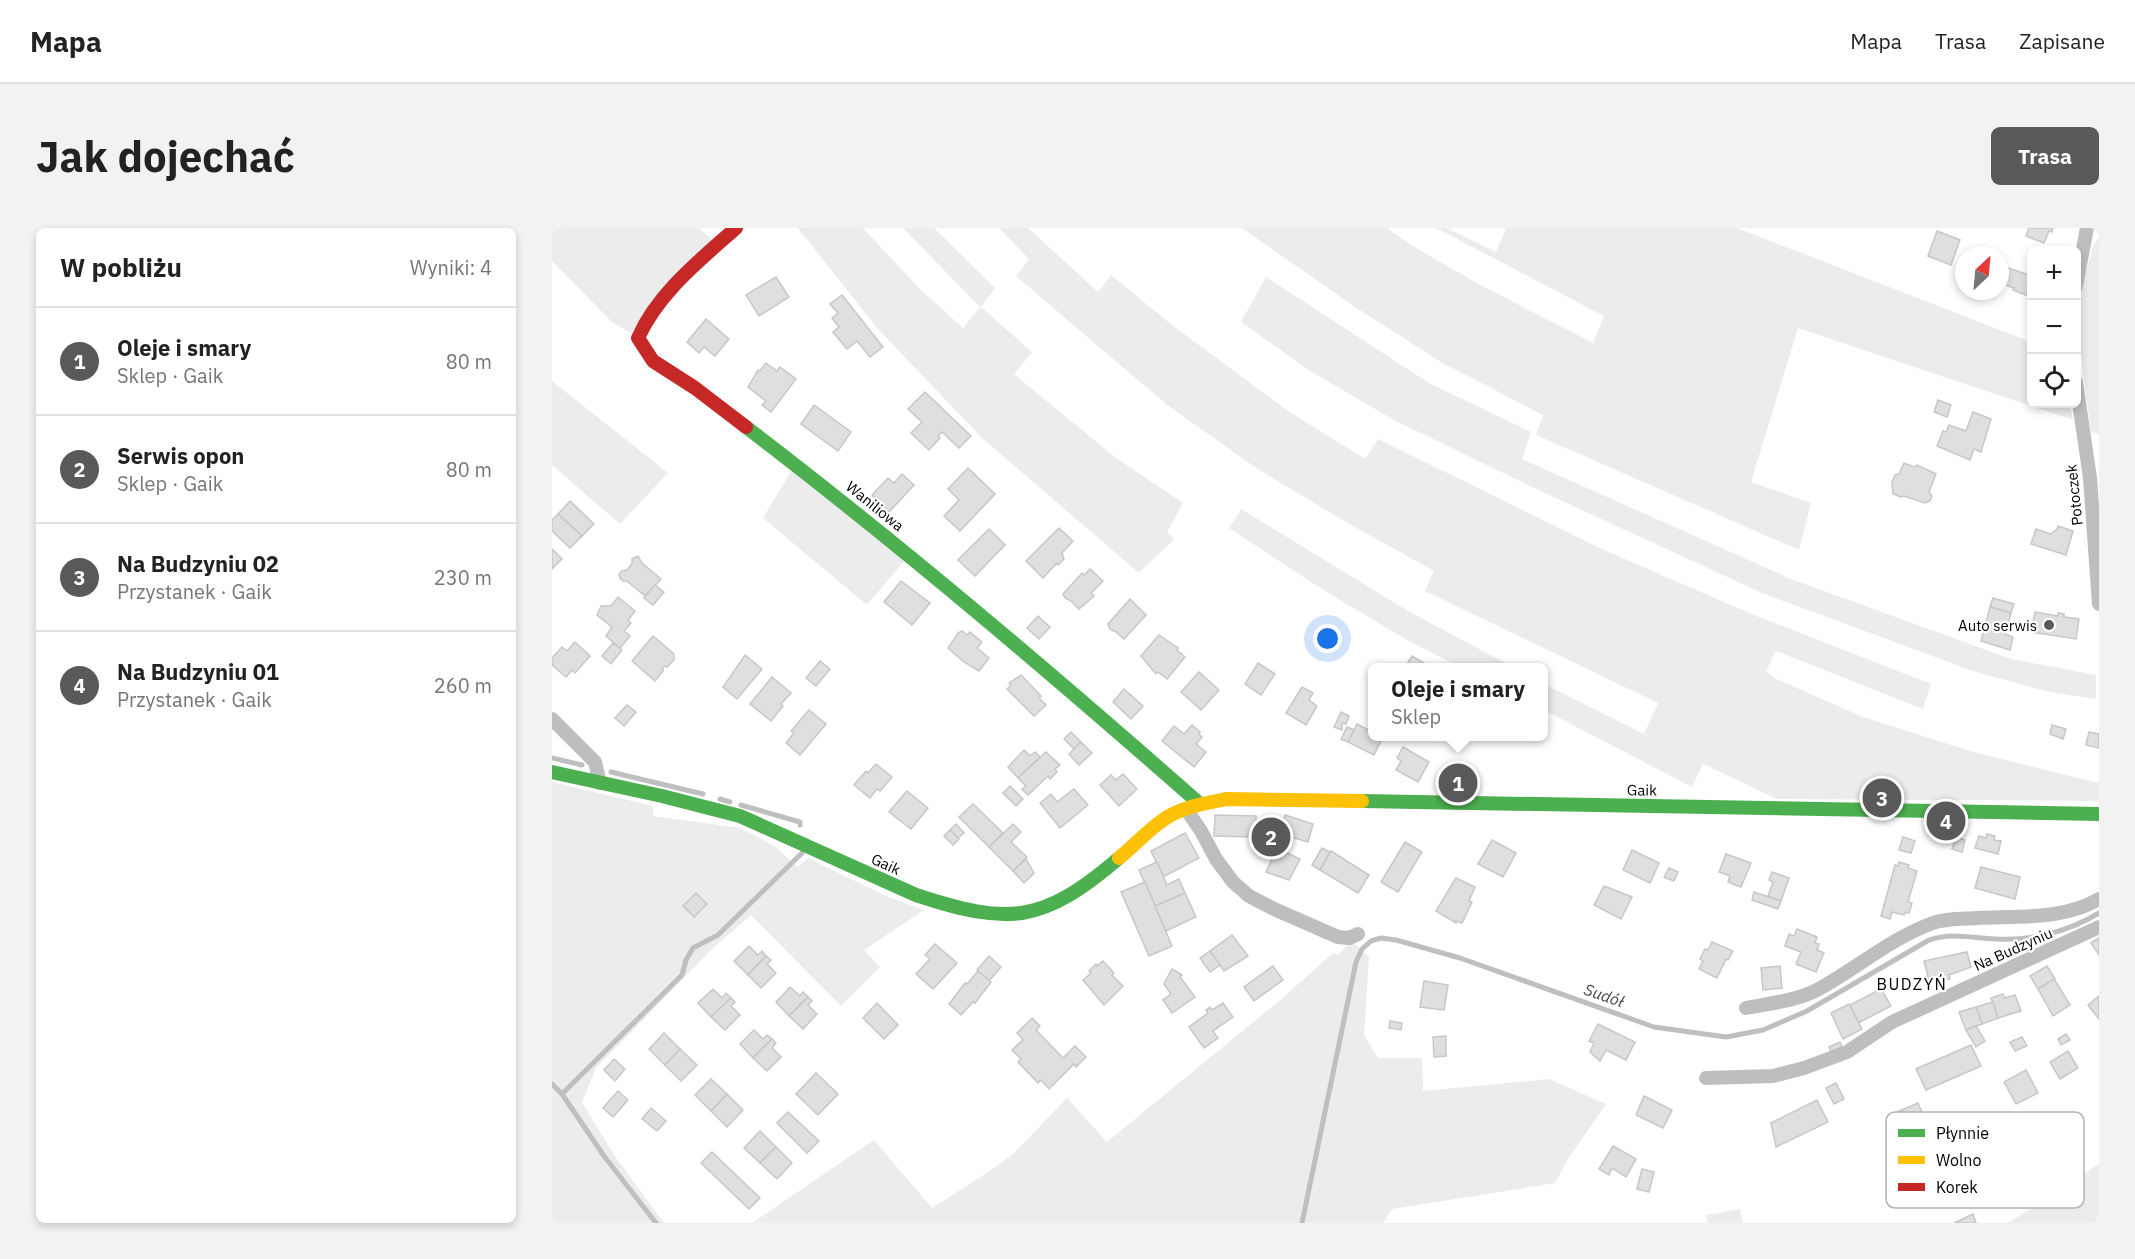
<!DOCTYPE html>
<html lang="pl">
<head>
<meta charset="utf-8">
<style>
	body { margin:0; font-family:"IBM Plex Sans",sans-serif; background:#f2f2f2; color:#222 }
	.controls { position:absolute; right:18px; top:18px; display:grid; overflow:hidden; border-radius:9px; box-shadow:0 3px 9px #0003 }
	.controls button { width:54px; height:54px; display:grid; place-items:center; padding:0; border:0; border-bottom:2px solid #e0e0e0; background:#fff; color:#222; font:30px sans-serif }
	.compass { position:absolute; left:1403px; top:18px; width:54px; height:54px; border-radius:50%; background:#fff; box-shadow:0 3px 9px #0003; rotate:26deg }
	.you { position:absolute; left:776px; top:411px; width:21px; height:21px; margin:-15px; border:4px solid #fff; border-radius:50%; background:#1a73e8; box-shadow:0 0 0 9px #1a73e833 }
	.badge { display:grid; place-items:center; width:39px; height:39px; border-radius:50%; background:#595959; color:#fff; font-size:20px; font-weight:700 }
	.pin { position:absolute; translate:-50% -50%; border:3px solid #fff; box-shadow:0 2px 6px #0006 }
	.popup { position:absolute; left:816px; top:435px; width:180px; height:78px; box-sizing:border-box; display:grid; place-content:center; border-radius:9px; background:#fff; filter:drop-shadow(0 2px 4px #0005); font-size:20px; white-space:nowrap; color:#767676 }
	.popup b { font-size:22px; color:#222 }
	.popup::after { content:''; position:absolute; left:50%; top:100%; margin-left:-12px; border:12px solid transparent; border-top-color:#fff }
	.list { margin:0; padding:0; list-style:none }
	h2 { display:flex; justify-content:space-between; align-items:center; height:78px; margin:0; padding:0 24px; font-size:26px }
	h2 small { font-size:20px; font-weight:400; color:#767676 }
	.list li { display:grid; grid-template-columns:39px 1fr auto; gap:18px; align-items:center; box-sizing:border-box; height:108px; padding:0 24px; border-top:2px solid #e0e0e0 }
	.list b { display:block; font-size:22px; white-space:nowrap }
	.list p { margin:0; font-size:20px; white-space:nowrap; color:#767676 }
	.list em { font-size:20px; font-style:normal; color:#767676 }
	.icon { flex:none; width:33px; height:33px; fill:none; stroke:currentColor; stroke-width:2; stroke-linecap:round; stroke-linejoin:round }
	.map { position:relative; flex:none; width:1547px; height:995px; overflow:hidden; border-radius:9px }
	header { display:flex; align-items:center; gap:36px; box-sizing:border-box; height:84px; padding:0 30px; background:#fff; border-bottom:2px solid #e0e0e0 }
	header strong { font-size:28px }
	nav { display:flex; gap:33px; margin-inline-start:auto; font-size:21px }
	.intro { display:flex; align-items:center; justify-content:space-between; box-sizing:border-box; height:144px; padding:0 36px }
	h1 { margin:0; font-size:42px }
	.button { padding:15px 27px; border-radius:9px; background:#595959; color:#fff; font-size:21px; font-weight:700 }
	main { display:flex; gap:36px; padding:0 36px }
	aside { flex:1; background:#fff; border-radius:9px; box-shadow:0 3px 9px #0003 }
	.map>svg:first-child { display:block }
	.green { fill:#ececec }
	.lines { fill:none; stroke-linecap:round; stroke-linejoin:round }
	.stream { stroke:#bfbfbf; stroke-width:5 }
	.building { fill:#dfdfdf; stroke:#c7c7c7; stroke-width:1.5 }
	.street { stroke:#bebebe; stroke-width:14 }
	.fast { stroke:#4caf50; stroke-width:14 }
	.slow { stroke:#ffc107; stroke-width:14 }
	.jam { stroke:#c62828; stroke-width:14 }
	.poi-dot { fill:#595959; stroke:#fff; stroke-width:2 }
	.labels { text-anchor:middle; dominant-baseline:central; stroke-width:4.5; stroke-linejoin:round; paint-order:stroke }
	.street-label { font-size:15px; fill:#000; stroke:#fff }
	.poi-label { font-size:15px; fill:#000; stroke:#fff; text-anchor:end }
	.neighbourhood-label { font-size:16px; letter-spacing:1.5px; fill:#000; stroke:#fff }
	.water-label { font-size:16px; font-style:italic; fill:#444; stroke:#fff }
	.key { fill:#fff; stroke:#b2b2b2; stroke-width:1.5 }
	.key-label { font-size:16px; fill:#000 }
</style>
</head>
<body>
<header>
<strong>Mapa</strong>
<nav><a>Mapa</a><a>Trasa</a><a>Zapisane</a></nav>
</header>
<div class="intro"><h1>Jak dojechać</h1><a class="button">Trasa</a></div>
<main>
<aside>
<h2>W pobliżu<small>Wyniki: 4</small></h2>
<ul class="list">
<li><span class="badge">1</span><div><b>Oleje i smary</b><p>Sklep · Gaik</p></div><em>80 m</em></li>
<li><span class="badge">2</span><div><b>Serwis opon</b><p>Sklep · Gaik</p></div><em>80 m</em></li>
<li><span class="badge">3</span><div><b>Na Budzyniu 02</b><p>Przystanek · Gaik</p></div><em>230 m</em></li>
<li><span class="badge">4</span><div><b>Na Budzyniu 01</b><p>Przystanek · Gaik</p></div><em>260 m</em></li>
</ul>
</aside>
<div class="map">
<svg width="1547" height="995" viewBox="0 0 1547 995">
	<rect width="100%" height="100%" fill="#fff"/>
	<!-- green -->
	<g class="green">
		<polygon points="0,0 147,0 161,13 79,105 60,94 0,33"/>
		<polygon points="246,0 311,0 366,59 411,100 428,79 351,0 382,0 443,60 429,79 480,124 462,146 564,230 631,275 615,304 622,311 587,345 431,211 325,100"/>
		<polygon points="447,0 476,0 546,64 559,47 620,97 736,183 813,231 826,211 1052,322 1202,387 1379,456 1371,481 1224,423 1214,443 1222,450 1311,489 1418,523 1547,555 1547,573 1225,571 1151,536 1140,559 992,482 992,456 1092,506 1106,475 873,363 882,343 794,294 707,242 614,176 464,48 477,31"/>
		<polygon points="690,0 835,0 859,17 930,58 1041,115 1052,88 884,0 895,0 944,24 954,0 1185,0 1479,114 1480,176 1518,176 1521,192 1246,100 1199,254 1259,275 1247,322 984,207 991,187 889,134 803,79"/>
		<polygon points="1547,9 1547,206 1539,204 1525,98 1524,80 1541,18"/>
		<polygon points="714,49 877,155 979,204 970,231 1239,351 1459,431 1544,447 1544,471 1498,464 1424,444 1210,365 982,260 842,192 758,143 689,94"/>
		<polygon points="0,153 116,245 68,296 0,237"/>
		<polygon points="241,240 353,332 315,377 211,290"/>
		<polygon points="689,281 856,383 961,439 908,439 855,412 773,363 677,300"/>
		<polygon points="0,554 101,578 101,588 189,600 222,618 246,639 256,630 334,668 372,682 312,722 328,739 289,778 199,687 161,720 44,840 30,874 62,927 112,995 0,995"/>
		<polygon points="802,715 817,729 812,807 826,830 870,830 871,863 997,851 1054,876 1016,931 1003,955 840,981 831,995 200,995 322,912 380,980 438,943 462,925 515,870 555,914 727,773 781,725 787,727 794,718"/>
		<polygon points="1547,936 1547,995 1456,995"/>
		<polygon points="1188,981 1191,995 1156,995 1154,987"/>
	</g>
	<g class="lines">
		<!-- stream -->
		<g class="stream">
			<polyline points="0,530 30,537"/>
			<polyline points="59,544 151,566"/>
			<polyline points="168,571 178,574"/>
			<polyline points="189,577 248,594 248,597"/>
			<polyline points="0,856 10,866 52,928 104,995"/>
			<polyline points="10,866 130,747 134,732 141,720 166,707 250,625"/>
			<path d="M750,995L804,734L810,721L819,713L829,710L844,712L908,730L1102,799L1174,809L1211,802L1255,783L1377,712C1400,704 1420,710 1443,711C1479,713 1516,704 1547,685"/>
		</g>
	</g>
	<!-- building -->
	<g class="building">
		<polygon points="1477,0 1501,0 1500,4 1497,3 1492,15 1474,8"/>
		<polygon points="1385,3 1408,12 1399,37 1376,28"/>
		<polygon points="1456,40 1480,48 1479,69 1461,62 1462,60 1451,56"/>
		<polygon points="224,49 237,69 207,88 194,67"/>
		<polygon points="290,67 331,119 318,129 305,113 295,121 281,104 287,99 280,90 286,85 278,76"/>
		<polygon points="154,91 177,111 163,128 152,119 147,125 135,114"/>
		<polygon points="214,135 225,143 228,139 244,151 219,184 210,177 214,173 196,159 206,142 208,143"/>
		<polygon points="373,164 419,208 407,220 390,204 386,208 388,210 377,222 359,205 370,194 356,181"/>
		<polygon points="1386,172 1399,177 1395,189 1382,184"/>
		<polygon points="262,177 299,204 286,223 249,196"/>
		<polygon points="1421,184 1439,191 1429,224 1422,221 1418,232 1385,218 1391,203 1394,204 1397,197 1414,203"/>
		<polygon points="1352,235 1362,239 1365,237 1384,246 1377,264 1380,268 1378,273 1373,275 1352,268 1349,269 1341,266 1340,254 1343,247 1347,246"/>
		<polygon points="416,240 443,266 408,303 392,288 407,272 396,261"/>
		<polygon points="350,246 362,257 337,284 320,267 336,250 342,255"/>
		<polygon points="18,273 42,296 30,308 6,286"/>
		<polygon points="6,286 30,308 18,320 0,303 0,292"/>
		<polygon points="1506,298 1521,303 1514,327 1479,316 1484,301 1499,306 1505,301"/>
		<polygon points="507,300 521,313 510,325 512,331 506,337 505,335 491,350 474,333"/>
		<polygon points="437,301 453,317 423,348 406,332"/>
		<polygon points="0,321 10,331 0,341"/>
		<polygon points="86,328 90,335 109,351 93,368 75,353 71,353 68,350 67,346 70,343 75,342 80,336 80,331"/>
		<polygon points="538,341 551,353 539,365 542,368 527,381 519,373 513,370 511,366 530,345 532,347"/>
		<polygon points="349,353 378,375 360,397 332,374"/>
		<polygon points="103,357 112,364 101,377 92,370"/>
		<polygon points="66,369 83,383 76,392 79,395 72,403 78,408 68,420 54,408 60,399 45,387 49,378 59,378"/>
		<polygon points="1441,370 1462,376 1459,385 1438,379"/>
		<polygon points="578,371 594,387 572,411 564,404 558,401 556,396"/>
		<polygon points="1438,379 1459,385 1453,406 1461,409 1458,422 1429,413"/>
		<polygon points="1483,384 1506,388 1506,385 1512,386 1512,389 1527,391 1524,411 1479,404"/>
		<polygon points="486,388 498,399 487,411 475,400"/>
		<polygon points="410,403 415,407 418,404 430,414 425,420 437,430 427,443 412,434 396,420 406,405"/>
		<polygon points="607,407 626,420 625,422 633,429 615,451 606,444 604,446 589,428"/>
		<polygon points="101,408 122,426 122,432 115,439 113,438 111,439 111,443 103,453 80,433"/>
		<polygon points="23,414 38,428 23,445 20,442 14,449 0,437 0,430 10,419 15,423"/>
		<polygon points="61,415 70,422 59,436 50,428"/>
		<polygon points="193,427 210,441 185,471 171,459"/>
		<polygon points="860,428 872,435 870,440 853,439"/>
		<polygon points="268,433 278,441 264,458 254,450"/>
		<polygon points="706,435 723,446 709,467 693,456"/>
		<polygon points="647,444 667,462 649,482 629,464"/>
		<polygon points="469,447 489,468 487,470 494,477 482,488 455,461 459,457 457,455"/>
		<polygon points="220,449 239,465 229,476 231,478 219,493 198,476"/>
		<polygon points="750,459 761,465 757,472 765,478 754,497 734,485"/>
		<polygon points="572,461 591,478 579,491 561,474"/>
		<polygon points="75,477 84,484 72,498 63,490"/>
		<polygon points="257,482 274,496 248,527 234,515 242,505 239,503"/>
		<polygon points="789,484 797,488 794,496 790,495 790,502 782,499"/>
		<polygon points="805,496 820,504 820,508 831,509 822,527 796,514"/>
		<polygon points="640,497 648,504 647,506 650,509 644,516 654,524 642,539 610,513 622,498 632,506"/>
		<polygon points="1500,497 1514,501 1511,511 1498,506"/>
		<polygon points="795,499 802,502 796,514 789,511"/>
		<polygon points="519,504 529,514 522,521 512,511"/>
		<polygon points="1537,504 1547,506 1547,520 1534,517"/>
		<polygon points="529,514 540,525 527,537 517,526"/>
		<polygon points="851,519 877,534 866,554 844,542 849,533 845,530"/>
		<polygon points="472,522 478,528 483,524 488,529 466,550 456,539"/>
		<polygon points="494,524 508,537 503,541 505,544 498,551 496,548 476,567 470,561 474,558 466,550"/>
		<polygon points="324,536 340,549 328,563 325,561 318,570 302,557 314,543 316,545"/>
		<polygon points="909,542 923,548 918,558 914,556 910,563 897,556 901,549 904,551"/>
		<polygon points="571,546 585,561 567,578 548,557 559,547 564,552"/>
		<polygon points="458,558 471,571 464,578 451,565"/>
		<polygon points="522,561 536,577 508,600 488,575 499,566 505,574"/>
		<polygon points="355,563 376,580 359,601 337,584"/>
		<polygon points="421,576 451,605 437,619 407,589"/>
		<polygon points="663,587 704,588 703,609 662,608"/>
		<polygon points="733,587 761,596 756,614 736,608 738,599 730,597"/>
		<polygon points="404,596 412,605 406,610 398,602"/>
		<polygon points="461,596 469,604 459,614 475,629 461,643 437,619"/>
		<polygon points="398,602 407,611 401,617 392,608"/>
		<polygon points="633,605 647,630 611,649 599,623"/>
		<polygon points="1435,606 1443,608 1442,612 1449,613 1446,626 1423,620 1427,608 1434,610"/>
		<polygon points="1351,609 1363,613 1359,625 1347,622"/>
		<polygon points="1404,609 1413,612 1410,624 1400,621"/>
		<polygon points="940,612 964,625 951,649 926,636"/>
		<polygon points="853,614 870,624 846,664 829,654"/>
		<polygon points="725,620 748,631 737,652 714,644"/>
		<polygon points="770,620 778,624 768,642 760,637"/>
		<polygon points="1080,622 1107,635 1098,655 1071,642"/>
		<polygon points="779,623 817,647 806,665 768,642"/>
		<polygon points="1174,626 1199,635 1189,659 1176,654 1178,648 1167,644"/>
		<polygon points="474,631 482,645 472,655 461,643"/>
		<polygon points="605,634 615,657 627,651 633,665 603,678 587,642"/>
		<polygon points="1347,634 1357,637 1356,640 1365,643 1356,674 1360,675 1357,685 1354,684 1352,687 1340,684 1338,691 1329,688 1343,637 1346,638"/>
		<polygon points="1429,639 1468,649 1463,671 1423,660"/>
		<polygon points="1117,640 1126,644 1122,653 1112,649"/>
		<polygon points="1220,644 1237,650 1229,673 1216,668 1221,654 1217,652"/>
		<polygon points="904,650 923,659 917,673 920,674 910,695 904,693 904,695 884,683"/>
		<polygon points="593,654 620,718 597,728 569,664"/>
		<polygon points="1052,658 1080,669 1069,691 1042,677"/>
		<polygon points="1202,664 1229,673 1226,681 1200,672"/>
		<polygon points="144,665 155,676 142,689 131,678"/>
		<polygon points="633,665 644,689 614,703 603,678"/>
		<polygon points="1245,701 1265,709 1263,715 1267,716 1265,722 1272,725 1264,744 1244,736 1249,724 1233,718 1237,706 1242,708"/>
		<polygon points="680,707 696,728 672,743 658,723"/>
		<polygon points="1547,710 1547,727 1539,715"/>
		<polygon points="1160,714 1181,723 1176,732 1174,731 1165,750 1147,741 1151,733 1148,731 1153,721 1156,722"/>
		<polygon points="383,716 405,735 381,761 364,746 378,731 373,727"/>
		<polygon points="197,718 206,727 210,723 214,728 196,747 182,733"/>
		<polygon points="658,723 668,737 658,744 648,730"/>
		<polygon points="1415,724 1419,739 1397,747 1398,751 1390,753 1389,749 1377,752 1372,733"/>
		<polygon points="214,728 219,732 215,736 224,745 209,760 196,747"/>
		<polygon points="437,728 449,739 437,753 425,742"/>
		<polygon points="551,733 562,745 560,747 571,758 552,777 531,752 539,745 537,743 544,736 545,738"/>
		<polygon points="721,738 731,752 702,773 692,759"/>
		<polygon points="1228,738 1230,760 1211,762 1209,740"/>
		<polygon points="1495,738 1503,751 1486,761 1478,748"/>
		<polygon points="620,741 630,747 628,749 643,769 620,785 611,772 619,766 612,756"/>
		<polygon points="426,743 439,754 423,775 421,774 409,787 397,776 413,755 415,756"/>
		<polygon points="1502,751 1518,777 1501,788 1486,761"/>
		<polygon points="872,753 896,757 892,782 868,779"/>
		<polygon points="238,759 248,768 251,764 256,769 237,788 224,774"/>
		<polygon points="161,761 170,770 174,765 179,770 159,789 146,775"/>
		<polygon points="1329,761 1339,778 1306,795 1298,777"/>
		<polygon points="1451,766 1453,770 1463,767 1469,783 1446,790 1439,770"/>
		<polygon points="1547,768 1547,791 1536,777"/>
		<polygon points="256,769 260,773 256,777 265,786 251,801 237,788"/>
		<polygon points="179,770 183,774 179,778 188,787 173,802 159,789"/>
		<polygon points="1441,774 1446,790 1430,796 1424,779"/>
		<polygon points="325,775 346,797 332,811 311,790"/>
		<polygon points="671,775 681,789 661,803 666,810 652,820 637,799 656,785 654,782 658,779 660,782"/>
		<polygon points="1297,776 1310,801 1291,811 1279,785"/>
		<polygon points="1424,779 1430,796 1414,802 1407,784"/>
		<polygon points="480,790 488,798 484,802 511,830 523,818 534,829 524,839 522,836 497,861 489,852 486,855 466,834 469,831 460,822 471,812 465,805"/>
		<polygon points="838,793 850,795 849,802 837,800"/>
		<polygon points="1046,796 1083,814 1074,832 1054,822 1048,833 1038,824 1042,815 1037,813"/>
		<polygon points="1424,798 1433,813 1424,819 1414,802"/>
		<polygon points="202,802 211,811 215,807 220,811 201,830 188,816"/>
		<polygon points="112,805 128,821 113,837 97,821"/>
		<polygon points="1514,806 1518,812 1509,817 1506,811"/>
		<polygon points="894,808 894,828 882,829 881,809"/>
		<polygon points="1470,809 1475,818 1463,823 1458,814"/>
		<polygon points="220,811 224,815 220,820 229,829 215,843 201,830"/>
		<polygon points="1288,814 1290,819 1279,824 1277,819"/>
		<polygon points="1419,817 1429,838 1374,862 1364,841"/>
		<polygon points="128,821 145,837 129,853 113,837"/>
		<polygon points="1516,823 1526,840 1508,851 1498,834"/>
		<polygon points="62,831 73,841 63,853 52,842"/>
		<polygon points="1474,842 1486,865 1464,876 1452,854"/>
		<polygon points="264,845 286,866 266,887 244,866"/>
		<polygon points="159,851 175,866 159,883 143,867"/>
		<polygon points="1284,855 1292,871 1282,876 1274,860"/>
		<polygon points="66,863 76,872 61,889 51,880"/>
		<polygon points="175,866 191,882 175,899 159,883"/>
		<polygon points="1092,868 1120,882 1111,900 1084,887"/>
		<polygon points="1265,872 1276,894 1224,919 1219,895"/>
		<polygon points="1366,875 1383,916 1362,925 1345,884"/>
		<polygon points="99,880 114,893 105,903 90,891"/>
		<polygon points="236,884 267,913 255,925 225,895"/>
		<polygon points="208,903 224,919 208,935 192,920"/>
		<polygon points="1061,918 1084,931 1074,949 1060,940 1057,947 1047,941"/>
		<polygon points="224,919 240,935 225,951 208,935"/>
		<polygon points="160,924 208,970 197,981 149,935"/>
		<polygon points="1395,931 1413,968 1390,979 1372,943"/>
		<polygon points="1090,941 1102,944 1097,964 1085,961"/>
		<polygon points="1421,986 1424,995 1402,995"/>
	</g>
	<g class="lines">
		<!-- street -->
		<g class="street">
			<polyline points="1524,58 1535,0"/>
			<polyline points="1524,154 1538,250 1547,376"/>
			<polyline points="0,491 43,534 48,555"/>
			<polyline points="634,581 649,603 664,631 681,654 697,668 722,681 786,709 797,710 806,706"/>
			<path d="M1194,780C1219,775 1243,773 1265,762C1304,741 1339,710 1381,695C1395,690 1411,691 1426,690C1466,688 1511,692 1547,671"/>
			<polyline points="1154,850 1221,848 1252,840 1295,824 1340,794 1547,699"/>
		</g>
		<!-- fast -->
		<g class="fast">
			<path d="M194,199C350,318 500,446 648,576"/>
			<path d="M0,544L110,568L188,588L364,667C458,698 491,695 567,630"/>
			<polyline points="810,573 1547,586"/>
		</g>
		<!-- slow -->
		<path class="slow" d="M567,630C582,618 595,603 611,592C629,579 654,575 675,571L810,573"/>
		<!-- jam -->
		<path class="jam" d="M184,0C148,32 106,65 86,110L101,133L143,160L194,199"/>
	</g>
	<!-- markers -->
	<circle class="poi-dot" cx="1497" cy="397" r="6"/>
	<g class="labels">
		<!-- street labels -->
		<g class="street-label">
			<text transform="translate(1522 267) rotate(-96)">Potoczek</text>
			<text transform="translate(323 278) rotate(39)">Waniliowa</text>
			<text transform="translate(1090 562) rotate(1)">Gaik</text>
			<text transform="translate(334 636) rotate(25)">Gaik</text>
			<text transform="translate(1461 721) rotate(-24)">Na Budzyniu</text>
		</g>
		<!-- poi labels -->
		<g class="poi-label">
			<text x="1485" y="397">Auto serwis</text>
		</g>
		<!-- neighbourhood labels -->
		<g class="neighbourhood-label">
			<text x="1360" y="756">BUDZYŃ</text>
		</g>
		<!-- water labels -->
		<g class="water-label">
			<text transform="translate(1052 767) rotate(19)">Sudół</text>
		</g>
	</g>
	<!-- legend -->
	<rect x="1334" y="884" width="198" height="96" rx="9" class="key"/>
	<rect x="1346" y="901" width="27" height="8" fill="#4caf50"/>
	<rect x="1346" y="928" width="27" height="8" fill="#ffc107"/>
	<rect x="1346" y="955" width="27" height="8" fill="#c62828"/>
	<g class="key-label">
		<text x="1384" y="911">Płynnie</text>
		<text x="1384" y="938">Wolno</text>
		<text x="1384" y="965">Korek</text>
	</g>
</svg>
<div class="controls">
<button>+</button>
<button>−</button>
<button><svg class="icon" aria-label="locate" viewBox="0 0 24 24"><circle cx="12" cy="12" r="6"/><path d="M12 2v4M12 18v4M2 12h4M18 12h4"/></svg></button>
</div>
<svg class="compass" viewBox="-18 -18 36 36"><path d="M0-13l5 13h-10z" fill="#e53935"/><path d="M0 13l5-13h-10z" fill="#767676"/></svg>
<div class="you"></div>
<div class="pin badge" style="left:906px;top:555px">1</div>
<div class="popup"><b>Oleje i smary</b>Sklep</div>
<div class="pin badge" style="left:719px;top:609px">2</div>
<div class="pin badge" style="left:1330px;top:570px">3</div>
<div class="pin badge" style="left:1394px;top:593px">4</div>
</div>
</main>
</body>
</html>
